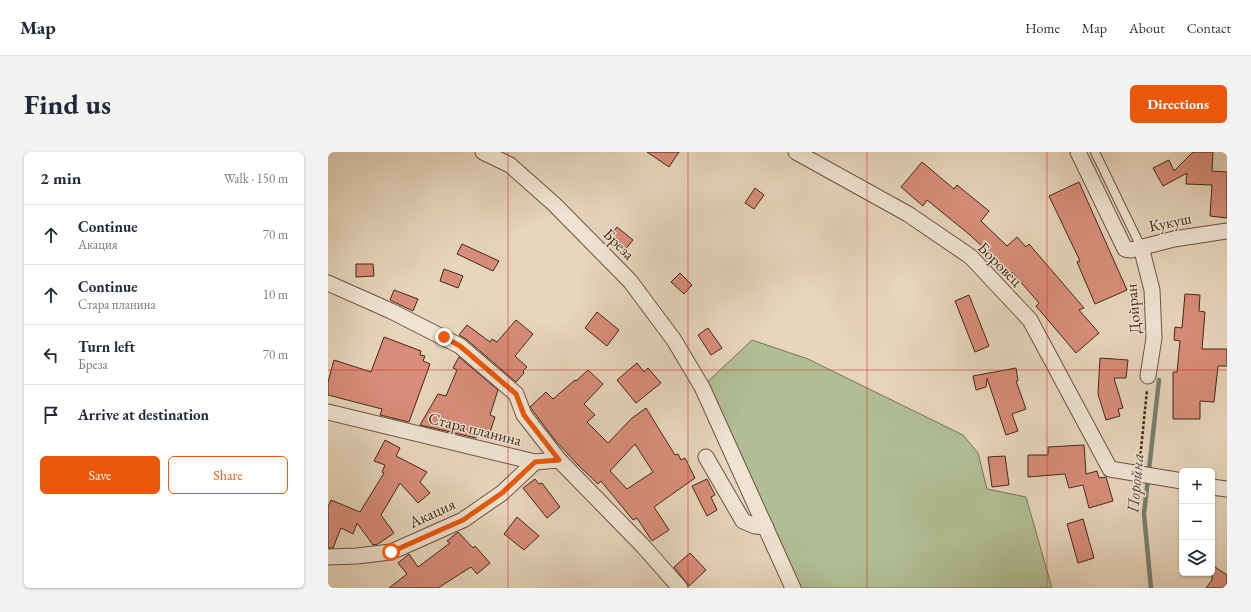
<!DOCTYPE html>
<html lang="en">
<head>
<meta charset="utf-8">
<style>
	body { margin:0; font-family:"EB Garamond",serif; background:#f2f2f3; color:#1f2937 }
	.controls { position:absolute; right:12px; bottom:12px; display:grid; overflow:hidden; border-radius:6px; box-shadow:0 1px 3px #0004 }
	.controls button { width:36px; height:36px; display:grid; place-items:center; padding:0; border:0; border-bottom:1px solid #e0e1e3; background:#fff; color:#1f2937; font:20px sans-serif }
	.stop { position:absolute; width:12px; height:12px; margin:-9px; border:3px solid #ea580c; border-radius:50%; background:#fff }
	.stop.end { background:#ea580c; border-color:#fff; box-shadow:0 1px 4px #0008 }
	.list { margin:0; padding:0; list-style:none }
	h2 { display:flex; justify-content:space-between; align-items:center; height:52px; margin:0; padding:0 16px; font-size:17px }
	h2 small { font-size:13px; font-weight:400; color:#747a83 }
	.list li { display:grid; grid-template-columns:26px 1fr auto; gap:12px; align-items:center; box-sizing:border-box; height:60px; padding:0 16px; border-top:1px solid #e0e1e3 }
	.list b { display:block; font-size:15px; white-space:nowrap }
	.list p { margin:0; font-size:13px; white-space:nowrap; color:#747a83 }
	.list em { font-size:13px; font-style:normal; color:#747a83 }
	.actions { display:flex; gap:8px; padding:12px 16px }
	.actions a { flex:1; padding:9px 0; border:1px solid #ea580c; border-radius:6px; text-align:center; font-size:14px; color:#ea580c }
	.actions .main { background:#ea580c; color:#fff }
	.icon { flex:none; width:22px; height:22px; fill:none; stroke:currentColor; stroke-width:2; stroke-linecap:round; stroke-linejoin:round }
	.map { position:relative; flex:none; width:899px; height:436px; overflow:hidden; border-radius:6px }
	header { display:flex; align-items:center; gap:24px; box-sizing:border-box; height:56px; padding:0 20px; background:#fff; border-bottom:1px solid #e0e1e3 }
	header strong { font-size:19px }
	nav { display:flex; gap:22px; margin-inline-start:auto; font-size:14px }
	.intro { display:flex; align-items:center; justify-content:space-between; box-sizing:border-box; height:96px; padding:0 24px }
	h1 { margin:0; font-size:28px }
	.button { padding:10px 18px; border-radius:6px; background:#ea580c; color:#fff; font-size:14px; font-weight:700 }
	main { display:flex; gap:24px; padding:0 24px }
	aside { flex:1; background:#fff; border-radius:6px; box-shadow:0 1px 3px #0004 }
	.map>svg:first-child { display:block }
	.green { fill:#b1be94; stroke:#7c7256 }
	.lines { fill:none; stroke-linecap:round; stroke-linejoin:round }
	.stream { stroke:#777f71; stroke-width:4.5 }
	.building { fill:#d88d7a; stroke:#462718; fill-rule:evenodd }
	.service-casing { stroke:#6e5241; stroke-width:10 }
	.minor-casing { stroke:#6e5241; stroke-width:17 }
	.path { stroke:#462718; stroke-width:2.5; stroke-dasharray:3 2; stroke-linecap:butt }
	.service { stroke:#efe4d3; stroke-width:8 }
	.minor { stroke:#efe4d3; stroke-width:15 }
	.route { stroke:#ea580c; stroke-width:5 }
	.grid { fill:none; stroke:#d62828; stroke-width:1; stroke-opacity:0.55 }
	.labels { text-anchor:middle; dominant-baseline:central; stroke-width:3; stroke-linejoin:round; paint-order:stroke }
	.street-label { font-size:16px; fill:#462718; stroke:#efe4d3 }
	.water-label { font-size:17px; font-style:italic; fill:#5a4c3d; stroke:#efe4d3 }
</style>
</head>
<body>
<header>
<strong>Map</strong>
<nav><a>Home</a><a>Map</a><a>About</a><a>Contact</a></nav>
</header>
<div class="intro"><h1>Find us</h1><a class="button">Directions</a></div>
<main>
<aside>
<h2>2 min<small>Walk · 150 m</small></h2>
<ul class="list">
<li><svg class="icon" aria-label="ahead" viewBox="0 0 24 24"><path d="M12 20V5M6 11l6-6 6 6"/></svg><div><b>Continue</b><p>Акация</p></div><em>70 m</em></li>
<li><svg class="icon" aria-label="ahead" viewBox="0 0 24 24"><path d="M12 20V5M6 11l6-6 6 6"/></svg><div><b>Continue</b><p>Стара планина</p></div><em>10 m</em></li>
<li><svg class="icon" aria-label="left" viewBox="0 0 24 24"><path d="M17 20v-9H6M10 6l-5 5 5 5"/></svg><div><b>Turn left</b><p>Бреза</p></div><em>70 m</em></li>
<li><svg class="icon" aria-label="arrive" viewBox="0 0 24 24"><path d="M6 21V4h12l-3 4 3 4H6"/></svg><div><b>Arrive at destination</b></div></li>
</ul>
<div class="actions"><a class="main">Save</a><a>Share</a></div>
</aside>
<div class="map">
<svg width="899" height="436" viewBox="0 0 899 436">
	<rect width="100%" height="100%" fill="#e7d5bc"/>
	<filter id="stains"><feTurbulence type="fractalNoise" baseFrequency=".005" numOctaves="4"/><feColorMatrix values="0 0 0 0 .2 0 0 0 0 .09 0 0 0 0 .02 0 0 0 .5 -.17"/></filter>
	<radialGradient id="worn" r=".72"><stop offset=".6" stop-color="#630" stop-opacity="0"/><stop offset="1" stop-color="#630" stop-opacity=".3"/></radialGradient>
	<!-- green -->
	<polygon class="green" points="424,188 480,207 635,283 650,301 659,337 698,345 724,436 465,436 374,235"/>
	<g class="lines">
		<!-- stream -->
		<polyline class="stream" points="823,436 816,362 831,228"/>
	</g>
	<!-- building -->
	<g class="building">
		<polygon points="319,0 351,0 341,15"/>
		<polygon points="865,0 885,0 884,19 899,20 899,66 882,64 884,33 858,32 859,21 835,34 825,16 841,8 846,19"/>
		<polygon points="594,10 626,37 629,33 661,59 653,69 679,94 689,85 698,95 701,92 756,156 751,158 771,181 748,201 708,154 711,151 684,120 680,124 657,97 642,83 599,48 595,54 573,35"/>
		<polygon points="751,30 799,138 767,152 749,110 752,109 721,44"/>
		<polygon points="427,36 436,43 426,57 417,51"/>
		<polygon points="289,75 305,88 296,99 280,86"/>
		<polygon points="134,92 171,109 165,119 129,102"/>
		<polygon points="28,112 45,112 46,124 28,125"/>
		<polygon points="116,117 135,124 130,136 112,129"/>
		<polygon points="352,121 364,133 356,142 343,130"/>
		<polygon points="66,138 90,147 85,159 62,148"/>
		<polygon points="857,142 872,143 871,159 877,160 874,197 899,197 899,214 890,214 886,250 872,249 872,267 845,267 845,220 849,220 852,189 846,188 847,175 854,176"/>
		<polygon points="641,143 661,194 647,200 627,149"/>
		<polygon points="269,160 291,178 279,194 257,176"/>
		<polygon points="188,168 205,182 187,204 199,215 195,219 196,221 188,230 138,187 131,183 139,173 162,190 164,187 169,190"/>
		<polygon points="380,176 394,196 383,203 370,183"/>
		<polygon points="56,185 93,199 92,203 97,204 95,209 102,212 81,270 52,263 54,257 0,243 0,230 6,208 43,220"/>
		<polygon points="131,205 170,238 162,263 167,265 161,283 150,279 148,286 92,273 110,242 118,244 129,218 125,216"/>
		<polygon points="772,206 800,208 798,226 786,226 795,256 790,257 792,264 778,268 770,242"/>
		<polygon points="309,211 316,220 320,216 333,231 308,251 289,228"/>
		<polygon points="688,216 690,229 688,229 698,257 684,262 690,279 678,283 659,226 658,235 648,238 645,224"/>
		<path d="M260,218L275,232L256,252L267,263L259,270L280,291L304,266L318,256L347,303L350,302L353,308L357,306L367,326L326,355L341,378L324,389L309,366L305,368L273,329L270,332L249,312L227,288L202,255L218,240L225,247L247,228L248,229ZM307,292L325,320L299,337L282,319Z"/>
		<polygon points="57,288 72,296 68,304 99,320 92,330 102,341 90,351 72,331 53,363 66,381 50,392 45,393 29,371 25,382 13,376 5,396 0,396 0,355 3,348 32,360 56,321 54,320 57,313 46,309"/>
		<polygon points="756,293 758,322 769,319 771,326 778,325 785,349 761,356 755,333 741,336 737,322 700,325 700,303 720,303 720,295"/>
		<polygon points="677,304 681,333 664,335 660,305"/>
		<polygon points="207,327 211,332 214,331 232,355 219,366 195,336"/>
		<polygon points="379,327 387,343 383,345 389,358 379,364 364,334"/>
		<polygon points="189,365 211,384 196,398 176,382"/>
		<polygon points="755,367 766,406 750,411 739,372"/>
		<polygon points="130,380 145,396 147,394 162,411 149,422 143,415 110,436 61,436 79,422 70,411 81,402 90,415 122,391 119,389"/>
		<polygon points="362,401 378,418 361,434 346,415"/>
		<polygon points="884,413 899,423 899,436 878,436 884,428"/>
	</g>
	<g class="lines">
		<!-- service casing -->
		<g class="service-casing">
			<polyline id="service" points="767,0 813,95"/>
		</g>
		<!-- minor casing -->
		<g class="minor-casing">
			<g id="minor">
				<polyline points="155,0 182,13 226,52 302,129 346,188 374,235 465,436"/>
				<polyline points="468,0 580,62 643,105 702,168 782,317 854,329"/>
				<polyline points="750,0 797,97 803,98 846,87 899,79"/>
				<polyline points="813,95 824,138 826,186 820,224"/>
				<polyline points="0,131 63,159 132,194 188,242 196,263 231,308"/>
				<polyline points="0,260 207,310 231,308 315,394 352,436"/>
				<polyline points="378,305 415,369 427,374 438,375"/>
				<polyline points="884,335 899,337"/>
				<polyline points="0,405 29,404 63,400 135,368 174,341 207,310"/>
			</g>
		</g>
		<!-- path -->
		<polyline class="path" points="812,307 819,238"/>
		<!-- service -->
		<use href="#service" class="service"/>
		<!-- minor -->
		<use href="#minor" class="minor"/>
	</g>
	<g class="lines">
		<!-- route -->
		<polyline class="route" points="63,400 135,368 174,341 207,310 231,308 196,263 188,242 132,194 116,185"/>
	</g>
	<!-- grid -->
	<path class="grid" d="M180,0V436M360,0V436M539,0V436M719,0V436M0,218H899"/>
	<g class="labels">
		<!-- street labels -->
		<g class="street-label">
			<text transform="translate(842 70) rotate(-12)">Кукуш</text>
			<text transform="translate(291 92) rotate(45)">Бреза</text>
			<text transform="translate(672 112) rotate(45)">Боровец</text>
			<text transform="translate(805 157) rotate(-95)">Дойран</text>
			<text transform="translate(147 277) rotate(14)">Стара планина</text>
			<text transform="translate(104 361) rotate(-25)">Акация</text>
		</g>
		<!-- water labels -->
		<g class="water-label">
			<text transform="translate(807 331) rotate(-85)">Поройна</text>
		</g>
	</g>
	<rect width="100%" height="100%" filter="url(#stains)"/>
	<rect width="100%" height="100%" fill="url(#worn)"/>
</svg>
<div class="controls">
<button>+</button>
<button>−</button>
<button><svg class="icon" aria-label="layers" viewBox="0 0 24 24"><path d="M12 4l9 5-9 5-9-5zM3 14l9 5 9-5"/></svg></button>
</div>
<div class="stop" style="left:63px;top:400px"></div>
<div class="stop end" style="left:116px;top:185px"></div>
</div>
</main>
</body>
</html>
